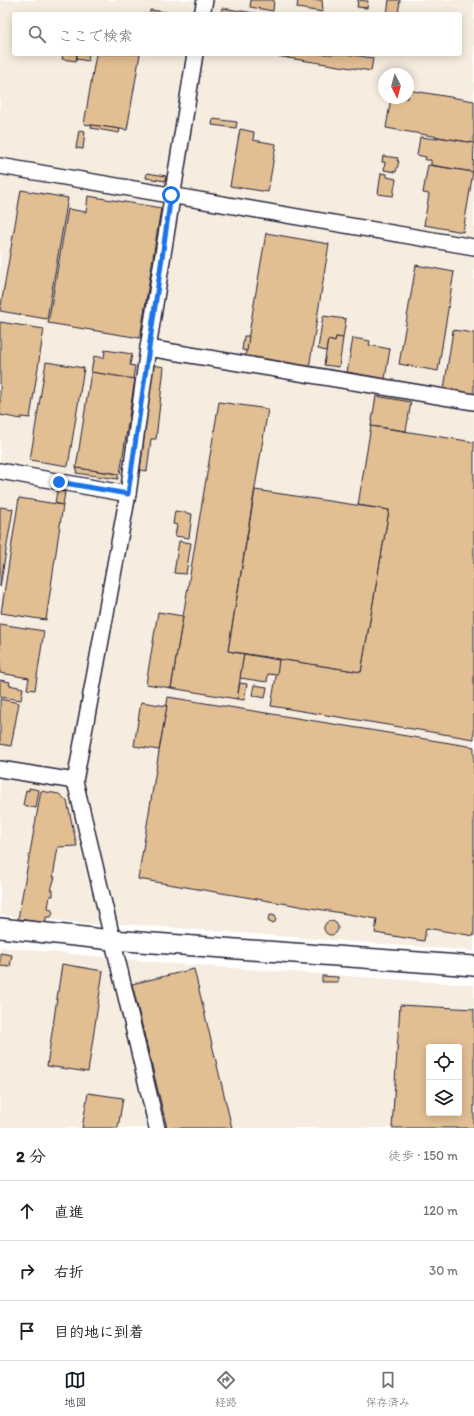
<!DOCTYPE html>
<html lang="ja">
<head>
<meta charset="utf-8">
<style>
	body { margin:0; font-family:Itim,"Klee One",sans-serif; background:#f6f6f6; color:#202124 }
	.controls { position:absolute; right:12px; bottom:12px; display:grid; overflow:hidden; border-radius:4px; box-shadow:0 2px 10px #0003 }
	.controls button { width:36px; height:36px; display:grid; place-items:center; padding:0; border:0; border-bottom:1px solid #e0e0e0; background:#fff; color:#202124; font:20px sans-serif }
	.compass { position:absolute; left:378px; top:68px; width:36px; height:36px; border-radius:50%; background:#fff; box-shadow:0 2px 10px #0003; rotate:174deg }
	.stop { position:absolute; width:12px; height:12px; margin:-9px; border:3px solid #1a73e8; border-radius:50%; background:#fff }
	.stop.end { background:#1a73e8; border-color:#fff; box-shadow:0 1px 4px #0008 }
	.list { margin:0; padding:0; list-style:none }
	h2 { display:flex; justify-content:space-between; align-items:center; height:52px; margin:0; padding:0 16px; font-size:17px }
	h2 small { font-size:13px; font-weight:400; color:#757577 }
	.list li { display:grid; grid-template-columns:26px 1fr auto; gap:12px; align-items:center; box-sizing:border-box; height:60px; padding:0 16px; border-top:1px solid #e0e0e0 }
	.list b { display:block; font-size:15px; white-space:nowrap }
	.list em { font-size:13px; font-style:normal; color:#757577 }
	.icon { flex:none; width:22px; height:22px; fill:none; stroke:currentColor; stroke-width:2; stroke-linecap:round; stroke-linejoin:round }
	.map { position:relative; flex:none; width:474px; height:1128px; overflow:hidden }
	.search { position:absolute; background:#fff; box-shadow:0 2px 10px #0003; left:12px; right:12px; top:12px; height:44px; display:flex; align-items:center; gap:10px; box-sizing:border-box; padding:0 14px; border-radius:4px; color:#757577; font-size:15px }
	.sheet { height:232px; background:#fff }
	nav { display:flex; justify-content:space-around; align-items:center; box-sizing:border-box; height:56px; border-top:1px solid #e0e0e0; background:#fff; font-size:11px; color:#757577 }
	nav a { display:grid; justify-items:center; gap:2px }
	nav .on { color:#111827 }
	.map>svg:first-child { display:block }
	.built { fill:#f6ecdf; fill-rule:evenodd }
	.building { fill:#e2be93; stroke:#22223b; fill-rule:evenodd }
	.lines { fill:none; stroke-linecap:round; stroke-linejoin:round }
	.minor-casing { stroke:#22223b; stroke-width:18 }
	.tertiary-casing { stroke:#22223b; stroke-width:22 }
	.minor { stroke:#fff; stroke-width:15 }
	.tertiary { stroke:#fff; stroke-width:19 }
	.route { stroke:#1a73e8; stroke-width:5 }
</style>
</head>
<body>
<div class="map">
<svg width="474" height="1128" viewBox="0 0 474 1128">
	<rect width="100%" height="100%" fill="#fff"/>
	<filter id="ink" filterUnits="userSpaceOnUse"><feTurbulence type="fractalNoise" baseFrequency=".025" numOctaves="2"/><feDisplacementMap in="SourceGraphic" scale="8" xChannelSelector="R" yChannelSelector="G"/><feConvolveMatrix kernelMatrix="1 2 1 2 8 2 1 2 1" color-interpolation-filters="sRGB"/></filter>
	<g filter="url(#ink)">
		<!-- built -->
		<g class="built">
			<path d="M0,0H474V951L123,924H93L0,915ZM14,14H460V54H14ZM384,74H408V98H384Z"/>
			<path d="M0,947L175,964L474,985V1128H0ZM429,1047H459V1113H429Z"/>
		</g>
		<!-- building -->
		<g class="building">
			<polygon points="251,0 274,0 273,11 250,7"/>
			<polygon points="298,0 322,0 323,12 297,8"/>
			<polygon points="358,0 368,1 367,8 357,7"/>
			<polygon points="389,0 400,0 398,14 387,14"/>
			<polygon points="222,8 260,14 221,14"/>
			<polygon points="150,10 181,14 150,14"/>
			<polygon points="63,54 77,54 76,61 62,59"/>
			<polygon points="77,54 89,54 88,61 77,59"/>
			<polygon points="96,54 140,54 127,130 84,124"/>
			<polygon points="266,54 289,54 288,58"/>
			<polygon points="289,54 345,54 373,58 371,71 288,58"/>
			<polygon points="408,90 474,101 474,143 386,128 391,98 408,98"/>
			<polygon points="213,119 237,122 236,128 212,125"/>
			<polygon points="92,125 120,129 119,133 91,128"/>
			<polygon points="240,129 254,132 253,140 276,144 268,192 230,186"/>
			<polygon points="79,130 85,131 83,149 76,148"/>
			<polygon points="420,137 437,139 437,137 474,143 473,172 431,165 431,160 425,160 426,157 417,155"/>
			<polygon points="383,156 398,158 397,161 399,161 396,172 384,170 385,162 382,162"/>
			<polygon points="428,165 473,172 463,232 424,225 429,194 423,193"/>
			<polygon points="147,173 166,176 165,181 146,178"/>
			<polygon points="381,173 387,174 387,177 396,179 393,196 378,194"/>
			<polygon points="21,190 68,198 47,319 0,311"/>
			<polygon points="88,196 161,208 140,338 48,323 68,209 86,212"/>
			<polygon points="266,233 329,244 309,368 245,357"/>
			<polygon points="416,265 454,272 438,371 399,364"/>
			<polygon points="323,316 346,319 343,338 336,337 335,342 328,340 326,351 318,349"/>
			<polygon points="0,322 44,329 30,418 21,417 21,419 0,415"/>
			<polygon points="453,330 474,333 474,394 444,389"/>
			<polygon points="244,336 249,336 247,351 242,350"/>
			<polygon points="336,337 343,338 339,367 324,365 328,340 335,342"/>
			<polygon points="353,338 370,341 369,345 390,349 385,379 347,372"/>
			<polygon points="105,350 132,354 130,365 135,366 133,379 91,372 94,356 104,358"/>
			<polygon points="46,362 84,368 68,466 30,460"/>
			<polygon points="153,365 164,367 156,439 151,439 147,471 140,470"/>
			<polygon points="91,372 135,379 120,474 76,468"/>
			<polygon points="376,396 411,402 406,431 371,426"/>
			<polygon points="219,402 268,409 228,651 244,654 237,699 171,688"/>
			<polygon points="371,426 474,442 474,739 271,706 279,659 361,672 389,510 358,505"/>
			<polygon points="77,468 118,474 118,479 76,473"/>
			<polygon points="255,490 389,510 361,672 228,651"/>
			<polygon points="57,491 65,492 63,505 55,503"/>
			<polygon points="19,498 63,505 46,620 1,613"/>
			<polygon points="0,507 13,509 0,587"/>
			<polygon points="175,511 192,514 189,538 175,536 177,525 173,524"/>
			<polygon points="179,541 191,543 186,574 174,573"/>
			<polygon points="158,612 183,616 171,688 146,684"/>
			<polygon points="0,624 44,631 35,690 27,689 29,678 0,673"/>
			<polygon points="244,654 279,660 277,675 268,674 267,682 240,678"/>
			<polygon points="0,680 10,682 9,685 23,688 21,700 0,697"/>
			<polygon points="240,683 247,684 244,700 237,699"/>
			<polygon points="254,685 267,687 265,698 252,695"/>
			<polygon points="168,697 474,747 474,936 426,928 424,941 375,933 377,919 138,879"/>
			<polygon points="0,699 19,703 11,746 0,744"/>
			<polygon points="141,702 167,706 159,750 134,746"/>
			<polygon points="29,788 39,790 36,808 23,805 26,790 29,791"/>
			<polygon points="41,791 59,794 67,801 77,846 58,847 53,877 55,877 51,890 53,890 53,896 50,896 48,908 51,909 53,913 51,917 46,917 46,923 18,919"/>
			<circle cx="272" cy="919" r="4"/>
			<circle cx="331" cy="928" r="7"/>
			<polygon points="0,953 12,955 10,967 0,966"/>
			<polygon points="62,964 103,971 88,1072 47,1066"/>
			<polygon points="194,969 232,1128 167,1128 132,984"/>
			<polygon points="322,976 338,977 338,982 322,982"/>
			<path d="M400,1005L474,1009V1128H392ZM429,1047H459V1113H429Z"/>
			<polygon points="88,1093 123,1098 118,1128 82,1128"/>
		</g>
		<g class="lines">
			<!-- minor casing -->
			<g class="minor-casing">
				<g id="minor">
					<polyline points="202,14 205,0"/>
					<polyline points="0,166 474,247"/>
					<polyline points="148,348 474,402"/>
					<polyline points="0,471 128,494"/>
					<polyline points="0,769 75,781"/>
					<polyline points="157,1128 75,781 128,494 148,348 195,54"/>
				</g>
			</g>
			<!-- tertiary casing -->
			<g class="tertiary-casing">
				<polyline id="tertiary" points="0,928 112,940 474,966"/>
			</g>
			<!-- minor -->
			<use href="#minor" class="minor"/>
			<!-- tertiary -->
			<use href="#tertiary" class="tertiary"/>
		</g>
	</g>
	<g class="lines" filter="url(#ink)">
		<!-- route -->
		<polyline class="route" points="59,482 128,494 171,195"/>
	</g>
</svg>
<div class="controls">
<button><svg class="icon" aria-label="locate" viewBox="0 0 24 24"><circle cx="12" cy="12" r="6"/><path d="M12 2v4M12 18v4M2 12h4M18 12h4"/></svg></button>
<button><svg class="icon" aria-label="layers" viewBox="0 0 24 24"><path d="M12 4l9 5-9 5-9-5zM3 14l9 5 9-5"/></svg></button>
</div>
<svg class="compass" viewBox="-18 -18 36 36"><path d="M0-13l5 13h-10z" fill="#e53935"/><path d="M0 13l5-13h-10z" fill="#757577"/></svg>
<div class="stop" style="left:171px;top:195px"></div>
<div class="stop end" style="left:59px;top:482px"></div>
<div class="search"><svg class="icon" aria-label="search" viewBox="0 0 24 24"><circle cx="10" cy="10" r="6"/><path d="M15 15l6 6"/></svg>ここで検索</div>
</div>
<section class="sheet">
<h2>2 分<small>徒歩 · 150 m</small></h2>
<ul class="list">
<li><svg class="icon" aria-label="ahead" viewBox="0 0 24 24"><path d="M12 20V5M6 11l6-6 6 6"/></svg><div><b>直進</b></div><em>120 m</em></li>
<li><svg class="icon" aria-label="right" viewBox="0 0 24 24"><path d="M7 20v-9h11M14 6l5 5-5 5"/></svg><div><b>右折</b></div><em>30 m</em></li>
<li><svg class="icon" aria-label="arrive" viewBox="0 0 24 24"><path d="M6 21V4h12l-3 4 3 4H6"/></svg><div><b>目的地に到着</b></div></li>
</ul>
</section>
<nav>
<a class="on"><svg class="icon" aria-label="map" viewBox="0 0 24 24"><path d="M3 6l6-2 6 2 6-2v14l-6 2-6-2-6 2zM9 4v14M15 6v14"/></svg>地図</a>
<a><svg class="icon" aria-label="directions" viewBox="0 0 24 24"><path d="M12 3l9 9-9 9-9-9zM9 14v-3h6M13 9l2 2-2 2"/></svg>経路</a>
<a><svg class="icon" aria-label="saved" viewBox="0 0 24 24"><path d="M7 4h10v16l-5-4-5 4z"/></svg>保存済み</a>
</nav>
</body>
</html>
